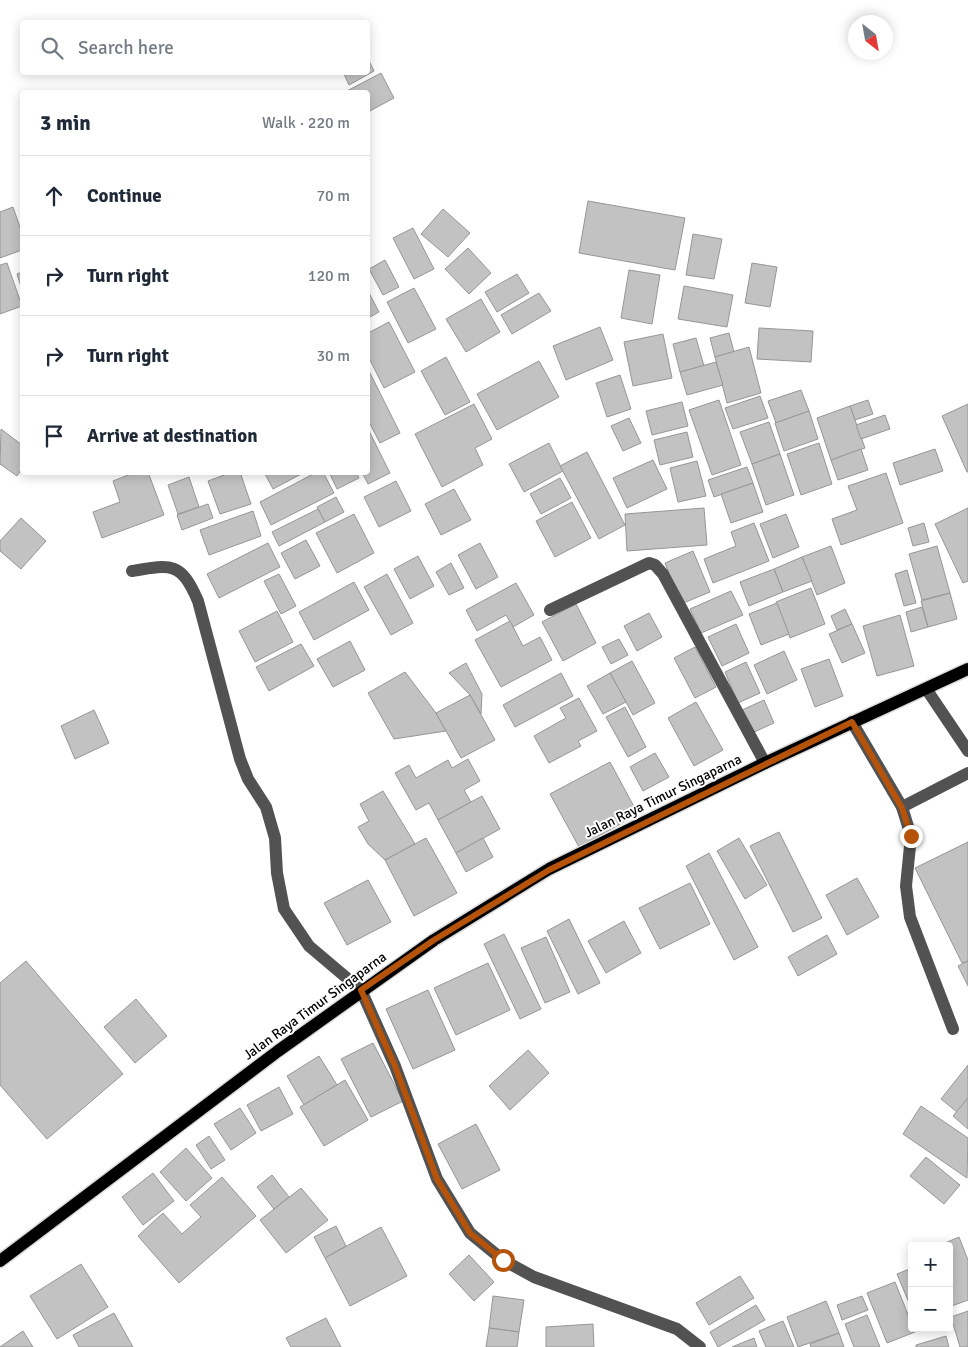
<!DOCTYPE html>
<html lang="en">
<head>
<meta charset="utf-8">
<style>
	body { margin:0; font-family:Signika,sans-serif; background:#f6f6f7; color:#1f2937 }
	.controls { position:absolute; right:15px; bottom:15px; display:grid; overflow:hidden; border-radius:5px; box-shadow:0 2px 12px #0003 }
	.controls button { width:45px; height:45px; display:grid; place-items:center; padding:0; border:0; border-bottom:1px solid #e0e1e3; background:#fff; color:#1f2937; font:25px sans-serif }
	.compass { position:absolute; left:848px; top:15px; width:45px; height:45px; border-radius:50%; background:#fff; box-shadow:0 2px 12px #0003; rotate:149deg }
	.stop { position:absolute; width:15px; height:15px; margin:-11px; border:4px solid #b45309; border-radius:50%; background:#fff }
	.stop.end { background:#b45309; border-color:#fff; box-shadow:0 1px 5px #0008 }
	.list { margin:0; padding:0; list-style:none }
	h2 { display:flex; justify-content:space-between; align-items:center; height:65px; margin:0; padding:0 20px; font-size:21px }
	h2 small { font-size:16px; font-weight:400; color:#747a83 }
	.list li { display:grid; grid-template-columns:32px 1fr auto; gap:15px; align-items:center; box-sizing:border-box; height:80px; padding:0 20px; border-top:1px solid #e0e1e3 }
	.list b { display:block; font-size:19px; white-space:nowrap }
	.list em { font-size:16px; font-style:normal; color:#747a83 }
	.icon { flex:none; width:28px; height:28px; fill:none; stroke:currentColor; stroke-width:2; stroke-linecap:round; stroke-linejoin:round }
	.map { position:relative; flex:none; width:968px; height:1347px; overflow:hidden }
	.search { position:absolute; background:#fff; box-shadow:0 2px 12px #0003; left:20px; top:20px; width:350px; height:55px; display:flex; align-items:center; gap:12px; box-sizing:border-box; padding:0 18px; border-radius:5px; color:#747a83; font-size:19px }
	.panel { position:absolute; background:#fff; box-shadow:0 2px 12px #0003; left:20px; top:90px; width:350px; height:385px; border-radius:5px }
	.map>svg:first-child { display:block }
	.building { fill:#c2c2c2; stroke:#969696 }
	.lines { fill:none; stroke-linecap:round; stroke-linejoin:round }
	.major-casing { stroke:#dbdbdb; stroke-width:15 }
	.minor { stroke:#525252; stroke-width:12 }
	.major { stroke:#000; stroke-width:12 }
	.route { stroke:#b45309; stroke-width:6 }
	.labels { text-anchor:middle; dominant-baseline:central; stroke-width:4; stroke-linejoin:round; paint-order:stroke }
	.street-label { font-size:14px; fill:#000; stroke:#fff }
</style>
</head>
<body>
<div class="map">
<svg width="968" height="1347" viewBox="0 0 968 1347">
	<rect width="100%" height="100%" fill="#fff"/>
	<!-- building -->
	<g class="building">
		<polygon points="368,59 374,71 349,85 343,72 368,72"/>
		<polygon points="381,73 394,98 368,112 368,92 345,92"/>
		<polygon points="588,201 685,218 675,270 579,253"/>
		<polygon points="13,207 22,233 22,250 0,258 0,212"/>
		<polygon points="443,209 470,233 448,257 421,234"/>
		<polygon points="413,228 434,269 414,279 393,238"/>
		<polygon points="693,234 722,239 714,279 686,275"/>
		<polygon points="468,248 491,273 469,294 445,269"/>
		<polygon points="385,260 399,287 383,295 369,269"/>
		<polygon points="7,263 22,306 0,314 0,265"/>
		<polygon points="752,263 777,267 770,307 745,303"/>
		<polygon points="629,270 660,275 652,324 621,318"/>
		<polygon points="22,272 22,290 17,274"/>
		<polygon points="517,274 529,293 497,312 485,292"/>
		<polygon points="684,286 733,295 727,327 678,319"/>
		<polygon points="414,288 436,329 408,343 387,302"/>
		<polygon points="368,291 379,312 368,318"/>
		<polygon points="539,293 551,311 512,334 501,315"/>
		<polygon points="481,299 500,332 466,352 446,319"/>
		<polygon points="389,322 415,372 384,388 368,356 368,333"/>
		<polygon points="600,327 613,360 566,380 553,346"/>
		<polygon points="759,328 813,331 811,362 757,359"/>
		<polygon points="729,333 734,352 715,357 710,338"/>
		<polygon points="663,334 672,378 633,386 624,342"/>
		<polygon points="696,338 704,366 680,372 673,344"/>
		<polygon points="749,347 761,393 727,403 715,357"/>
		<polygon points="446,357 470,402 445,415 421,371"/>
		<polygon points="539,361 559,397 497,430 477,394"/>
		<polygon points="716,362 723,385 687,395 680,372"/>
		<polygon points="369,371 400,433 380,443 368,420"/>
		<polygon points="620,375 631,409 607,417 596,383"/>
		<polygon points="801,390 809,411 776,423 768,401"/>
		<polygon points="760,396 768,418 733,429 725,408"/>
		<polygon points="719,400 741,465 712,475 689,410"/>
		<polygon points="868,400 873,414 855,420 850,406"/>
		<polygon points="682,402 688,426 652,435 646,411"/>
		<polygon points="474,404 492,439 475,448 483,465 442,487 415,434"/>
		<polygon points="968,404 968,472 967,472 942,416"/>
		<polygon points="850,406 865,448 831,460 817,418"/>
		<polygon points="809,411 818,439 784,451 775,423"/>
		<polygon points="885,415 890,429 861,439 856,425"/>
		<polygon points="629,418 641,443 623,451 611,426"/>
		<polygon points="769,422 780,454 752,464 740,432"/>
		<polygon points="1,429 22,445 22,469 17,476 0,464"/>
		<polygon points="368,429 390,473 368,484 362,472 368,472"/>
		<polygon points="687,432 693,457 660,465 654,440"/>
		<polygon points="549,443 563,471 524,492 509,464"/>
		<polygon points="819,443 832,484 801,495 787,454"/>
		<polygon points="861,449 868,470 838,480 831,460"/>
		<polygon points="935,449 943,471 900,485 893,463"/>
		<polygon points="587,452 625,525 599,539 560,466"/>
		<polygon points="780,454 794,495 766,505 752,464"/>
		<polygon points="653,460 667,489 627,508 613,478"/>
		<polygon points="697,461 706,496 678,502 670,468"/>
		<polygon points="747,467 753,483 714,497 708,480"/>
		<polygon points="136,472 148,472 164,515 102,538 93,512 120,502 113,481"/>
		<polygon points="232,472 240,472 251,504 220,514 208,481"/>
		<polygon points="264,472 305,472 273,489"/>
		<polygon points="317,472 323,472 334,493 271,525 260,502"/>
		<polygon points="329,472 356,472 359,478 337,489"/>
		<polygon points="886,473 903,523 841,545 832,519 857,510 848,486"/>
		<polygon points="189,477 199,507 178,514 168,485"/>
		<polygon points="560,478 571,498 541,514 530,494"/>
		<polygon points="396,481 411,511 379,527 364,497"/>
		<polygon points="753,483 763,512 731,523 721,494"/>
		<polygon points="454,489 471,520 441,535 425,504"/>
		<polygon points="336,497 344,512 325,522 317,507"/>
		<polygon points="572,502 591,538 555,557 536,521"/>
		<polygon points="208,504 213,518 182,530 177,515"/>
		<polygon points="704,508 707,545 627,551 625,514"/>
		<polygon points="968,508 968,581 963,583 935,524"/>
		<polygon points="318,509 325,522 279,546 272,532"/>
		<polygon points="253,511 261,536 209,555 200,530"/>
		<polygon points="354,514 374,553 337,573 316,533"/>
		<polygon points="786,514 799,547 773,558 760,524"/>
		<polygon points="21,518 46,541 21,569 0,551 0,541"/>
		<polygon points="754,523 769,561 713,583 704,559 736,546 731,532"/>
		<polygon points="924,523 929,542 913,546 908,528"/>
		<polygon points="306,540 320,566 295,579 281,553"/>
		<polygon points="268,543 280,567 219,598 207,574"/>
		<polygon points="480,543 498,577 476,589 458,555"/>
		<polygon points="831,546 845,583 817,595 802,557"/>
		<polygon points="937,546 950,593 922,600 909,554"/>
		<polygon points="693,551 710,592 681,604 665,563"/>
		<polygon points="418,556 434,586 410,599 394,569"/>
		<polygon points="802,557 812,581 783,592 774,569"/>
		<polygon points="451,563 464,588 449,595 436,572"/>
		<polygon points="774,569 783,592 749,606 740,582"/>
		<polygon points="907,570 916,603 904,606 895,574"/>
		<polygon points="279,574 296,606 281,614 264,581"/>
		<polygon points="387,574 413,623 391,635 364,587"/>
		<polygon points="354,582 369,610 314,640 299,612"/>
		<polygon points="516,583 534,615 513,627 506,615 477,631 466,610"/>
		<polygon points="811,588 825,624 790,638 776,602"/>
		<polygon points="731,591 743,615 701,633 690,609"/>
		<polygon points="950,593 957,619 928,627 921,601"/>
		<polygon points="777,603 789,634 761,645 749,614"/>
		<polygon points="576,604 596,643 563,661 542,622"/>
		<polygon points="922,607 928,627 911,632 906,612"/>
		<polygon points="845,609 852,624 837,630 831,616"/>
		<polygon points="277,611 293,642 255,662 239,631"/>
		<polygon points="649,613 662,637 637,651 624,626"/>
		<polygon points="900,615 914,666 877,676 863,626"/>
		<polygon points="510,621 523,646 540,637 552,660 501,687 475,640"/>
		<polygon points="736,624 749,653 722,666 708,637"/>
		<polygon points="852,624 865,653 842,663 829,634"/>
		<polygon points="619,639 628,655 611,664 602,647"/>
		<polygon points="350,641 365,670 333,687 317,659"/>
		<polygon points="301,644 314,666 269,691 256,667"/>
		<polygon points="695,647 716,687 695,698 674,658"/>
		<polygon points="784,651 797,680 767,694 754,665"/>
		<polygon points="829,659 843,696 815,707 801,669"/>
		<polygon points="632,661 655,703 633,715 610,673"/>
		<polygon points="746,662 760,693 738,703 725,672"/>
		<polygon points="466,663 482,694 481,714 470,695 449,673"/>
		<polygon points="405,672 436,713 446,731 394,739 368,693"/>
		<polygon points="561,673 573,696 515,727 503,705"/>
		<polygon points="610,673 626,702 603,714 587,686"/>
		<polygon points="470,695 495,740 461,758 436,713"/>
		<polygon points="579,698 597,731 578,741 581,746 549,763 534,736 566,718 560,708"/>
		<polygon points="764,700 774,723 752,733 742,710"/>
		<polygon points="696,702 723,750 694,766 668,718"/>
		<polygon points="625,707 646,747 628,757 606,717"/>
		<polygon points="94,710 109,743 75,759 61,726"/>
		<polygon points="655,753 669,777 643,791 630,767"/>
		<polygon points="468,759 480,781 464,790 471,802 438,820 429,803 416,810 395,773 409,765 416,778 448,760 452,768"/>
		<polygon points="610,762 638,814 579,847 550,794"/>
		<polygon points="383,791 415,844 385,860 368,844 358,827 369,821 360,804"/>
		<polygon points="482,796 500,829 456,853 438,820"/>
		<polygon points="779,832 822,918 793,932 750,846"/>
		<polygon points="426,838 457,893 414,916 385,860"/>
		<polygon points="483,838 493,857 466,872 456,853"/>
		<polygon points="739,838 767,885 745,899 717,851"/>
		<polygon points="968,842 968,961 962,963 915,868"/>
		<polygon points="709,853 758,947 734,960 686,866"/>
		<polygon points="857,878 879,917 847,935 826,895"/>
		<polygon points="368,880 391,922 347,945 324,903"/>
		<polygon points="690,883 710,924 660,949 639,908"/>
		<polygon points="569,919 600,983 578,994 547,931"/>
		<polygon points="624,921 641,953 606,973 588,941"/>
		<polygon points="504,934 541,1009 520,1019 484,944"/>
		<polygon points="827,935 837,954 798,976 788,957"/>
		<polygon points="546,937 570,992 545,1003 521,948"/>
		<polygon points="26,961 123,1074 47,1139 0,1085 0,983"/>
		<polygon points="968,961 968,986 958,966"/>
		<polygon points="488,963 510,1010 456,1035 434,988"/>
		<polygon points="428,990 455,1050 413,1069 386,1009"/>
		<polygon points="136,999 167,1036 135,1063 104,1027"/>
		<polygon points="373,1043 403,1101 371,1117 341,1059"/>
		<polygon points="528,1050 549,1073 510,1110 489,1086"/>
		<polygon points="319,1056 337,1085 304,1105 287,1076"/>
		<polygon points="968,1065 968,1098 957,1112 941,1099"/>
		<polygon points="345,1080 368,1120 324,1146 300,1107"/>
		<polygon points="279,1087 293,1114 261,1131 247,1105"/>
		<polygon points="968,1098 968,1129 953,1116"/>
		<polygon points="921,1106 968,1138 967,1178 903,1134"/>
		<polygon points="240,1108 256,1133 231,1150 214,1124"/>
		<polygon points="476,1124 500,1170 462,1189 438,1144"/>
		<polygon points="209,1136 225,1160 211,1169 196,1145"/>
		<polygon points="186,1148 212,1178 186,1201 160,1172"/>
		<polygon points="926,1157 960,1185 944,1204 910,1176"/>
		<polygon points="153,1173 174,1201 143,1225 122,1197"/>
		<polygon points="272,1175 289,1197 274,1209 257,1187"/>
		<polygon points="222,1177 256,1216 179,1283 138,1236 163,1213 182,1234 201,1217 190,1205"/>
		<polygon points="301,1188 328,1220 286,1253 260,1220"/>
		<polygon points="336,1226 346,1246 325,1258 314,1237"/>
		<polygon points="381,1227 407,1276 350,1306 325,1258"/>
		<polygon points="959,1237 968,1260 968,1300 949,1307 949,1246 938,1246"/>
		<polygon points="469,1255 494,1282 474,1301 449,1274"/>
		<polygon points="81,1264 108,1307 57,1339 30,1296"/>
		<polygon points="912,1268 912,1310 897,1274"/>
		<polygon points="740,1276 754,1298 709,1325 696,1303"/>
		<polygon points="895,1282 915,1332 887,1343 867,1293"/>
		<polygon points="493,1296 524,1300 519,1332 489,1328"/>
		<polygon points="862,1296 868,1310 842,1320 837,1305"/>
		<polygon points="826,1301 839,1333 798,1347 787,1317"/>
		<polygon points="756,1305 765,1320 718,1347 710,1332"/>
		<polygon points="968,1311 968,1347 960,1347 951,1317"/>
		<polygon points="114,1313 133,1347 79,1347 73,1335"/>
		<polygon points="867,1315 880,1347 854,1347 845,1324"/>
		<polygon points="326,1318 341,1347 291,1347 286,1338"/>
		<polygon points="783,1321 794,1347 766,1347 759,1331"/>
		<polygon points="593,1324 594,1347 546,1347 546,1327"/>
		<polygon points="489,1328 519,1332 517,1347 486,1347"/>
		<polygon points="23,1331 33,1347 0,1347"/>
		<polygon points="839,1333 844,1347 811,1347 810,1344"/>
		<polygon points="946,1336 949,1347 916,1347 916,1345"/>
		<polygon points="754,1338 757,1347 732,1347"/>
	</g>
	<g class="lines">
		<!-- major casing -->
		<g class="major-casing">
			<polyline id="major" points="0,1261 278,1051 434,940 549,869 765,763 968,669"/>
		</g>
		<!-- minor -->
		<g class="minor">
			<path d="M132,571C172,564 181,562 198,601L240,759L248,779L266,807L275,838L277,873L284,909L309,946L361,990L395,1066L437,1179L470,1233L503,1260L534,1277L677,1329L700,1347"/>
			<polyline points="550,610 649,563 655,565 663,574 765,763"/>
			<polyline points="927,690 968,751"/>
			<polyline points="852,722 902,807 911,836 906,886 910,917 953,1029"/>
			<polyline points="902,807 968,773"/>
		</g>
		<!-- major -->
		<use href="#major" class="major"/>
	</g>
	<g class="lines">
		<!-- route -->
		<polyline class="route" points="503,1260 470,1233 437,1179 395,1066 361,990 434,940 549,870 852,722 902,808 911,836"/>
	</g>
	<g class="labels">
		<!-- street labels -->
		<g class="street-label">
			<text transform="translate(663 796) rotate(-26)">Jalan Raya Timur Singaparna</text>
			<text transform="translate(315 1006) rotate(-36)">Jalan Raya Timur Singaparna</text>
		</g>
	</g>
</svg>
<div class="controls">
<button>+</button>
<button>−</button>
</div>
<svg class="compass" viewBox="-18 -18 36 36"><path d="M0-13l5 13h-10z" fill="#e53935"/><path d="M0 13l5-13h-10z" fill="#747a83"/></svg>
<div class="stop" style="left:503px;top:1260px"></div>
<div class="stop end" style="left:911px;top:836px"></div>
<div class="search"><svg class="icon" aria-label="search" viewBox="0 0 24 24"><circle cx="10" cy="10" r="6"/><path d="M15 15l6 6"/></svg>Search here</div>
<section class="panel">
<h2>3 min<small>Walk · 220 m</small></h2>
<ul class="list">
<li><svg class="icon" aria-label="ahead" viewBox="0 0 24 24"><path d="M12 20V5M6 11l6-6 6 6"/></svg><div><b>Continue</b></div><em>70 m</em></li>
<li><svg class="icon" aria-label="right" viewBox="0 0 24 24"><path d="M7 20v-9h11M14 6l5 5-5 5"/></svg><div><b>Turn right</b></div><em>120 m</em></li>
<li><svg class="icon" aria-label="right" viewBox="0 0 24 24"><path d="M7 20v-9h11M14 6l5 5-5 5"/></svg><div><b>Turn right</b></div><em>30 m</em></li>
<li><svg class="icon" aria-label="arrive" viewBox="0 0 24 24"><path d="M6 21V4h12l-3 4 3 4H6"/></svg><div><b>Arrive at destination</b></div></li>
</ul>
</section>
</div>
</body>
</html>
